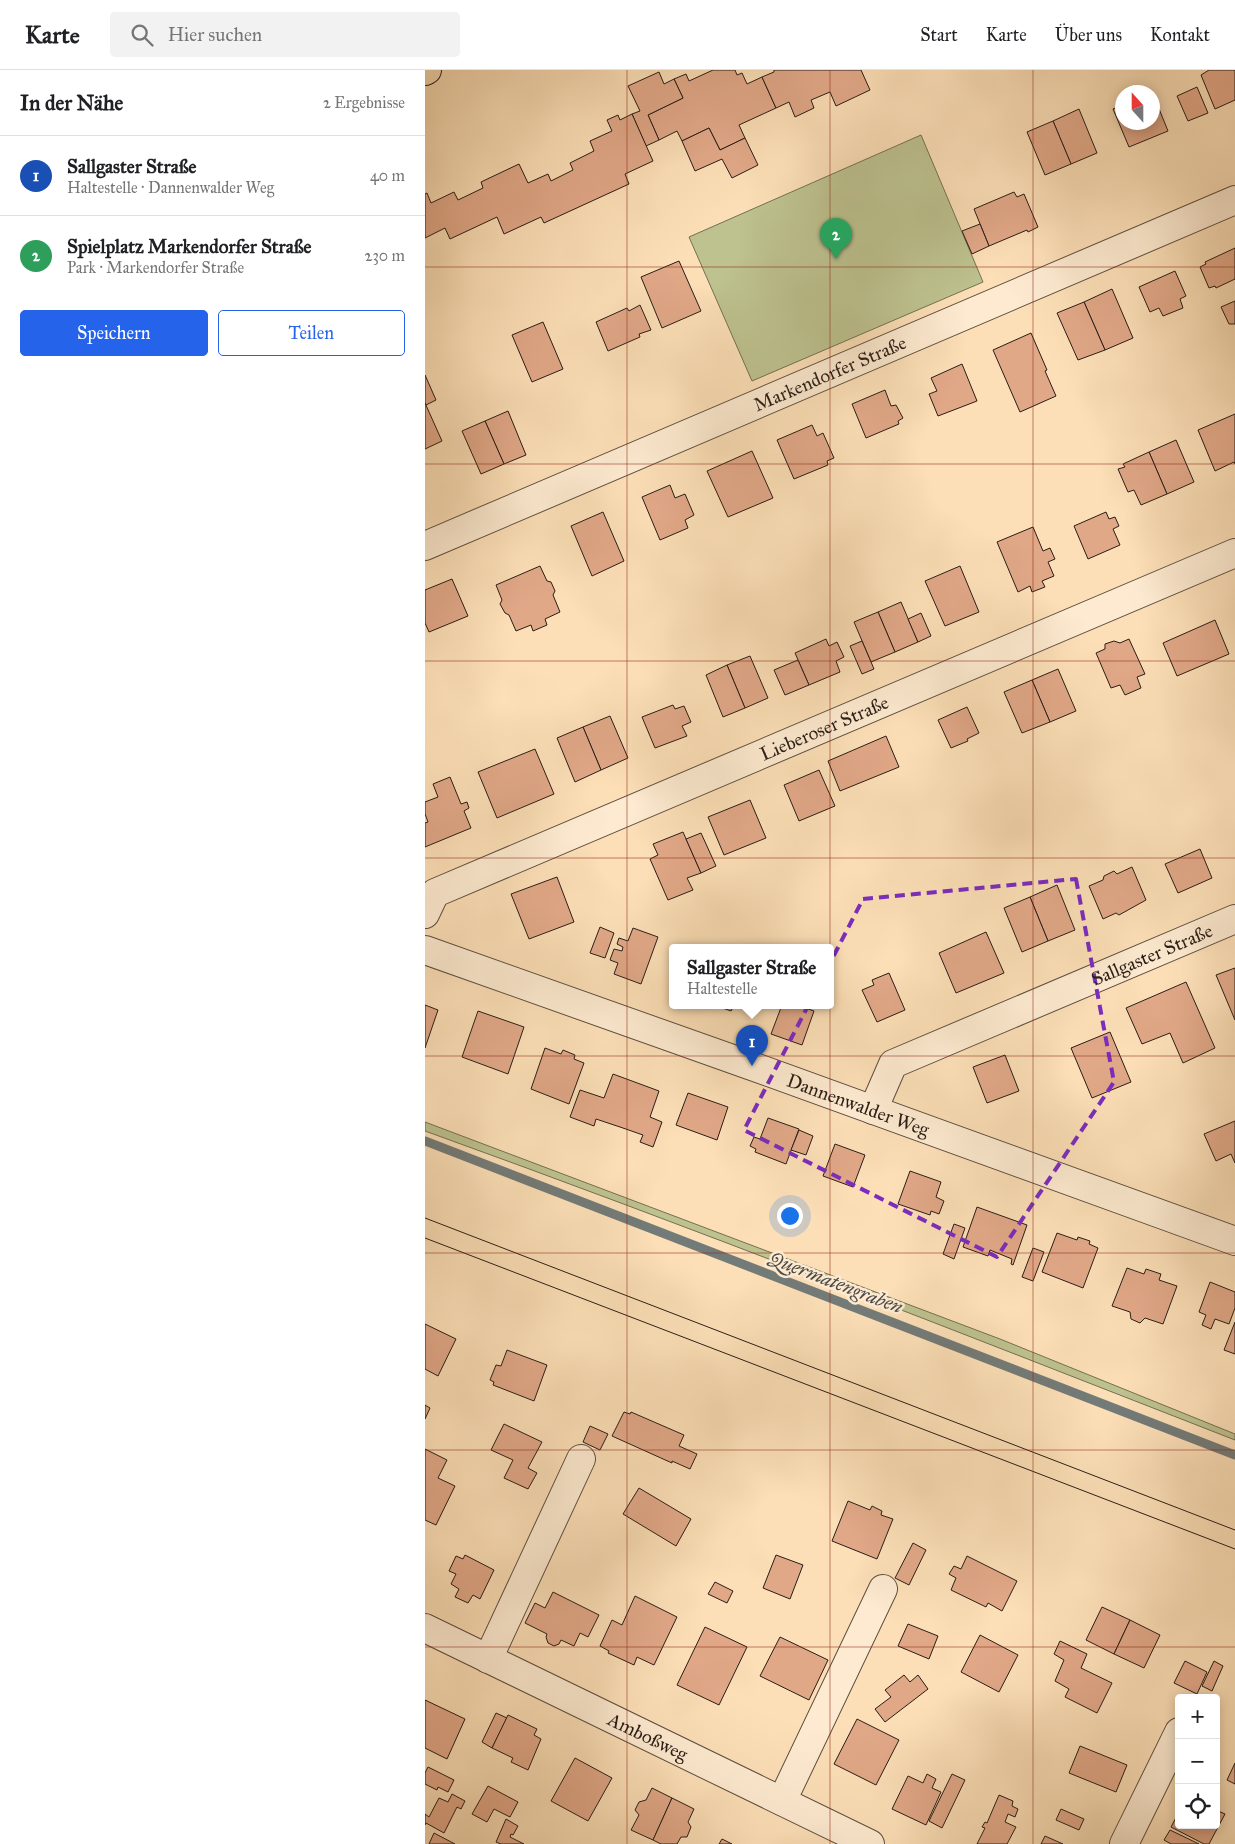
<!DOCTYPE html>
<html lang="de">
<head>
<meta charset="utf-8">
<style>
	body { margin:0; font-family:"IM FELL Great Primer",serif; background:#f2f2f2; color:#202124 }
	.controls { position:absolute; right:15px; bottom:15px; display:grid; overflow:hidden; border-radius:5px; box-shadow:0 2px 12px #0003 }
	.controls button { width:45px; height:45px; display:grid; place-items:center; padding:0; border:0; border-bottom:1px solid #e0e0e0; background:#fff; color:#202124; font:25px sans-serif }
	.compass { position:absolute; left:690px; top:15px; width:45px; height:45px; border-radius:50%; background:#fff; box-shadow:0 2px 12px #0003; rotate:339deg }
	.you { position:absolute; left:364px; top:1145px; width:18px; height:18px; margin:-12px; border:4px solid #fff; border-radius:50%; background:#1a73e8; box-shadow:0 0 0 8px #1a73e833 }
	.badge { display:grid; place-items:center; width:32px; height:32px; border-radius:50%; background:#2563eb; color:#fff; font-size:16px; font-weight:700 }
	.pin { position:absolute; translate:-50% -41px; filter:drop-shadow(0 1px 2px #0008) }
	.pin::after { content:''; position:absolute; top:26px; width:18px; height:15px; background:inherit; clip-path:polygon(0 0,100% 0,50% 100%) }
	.popup { position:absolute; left:244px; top:874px; width:165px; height:65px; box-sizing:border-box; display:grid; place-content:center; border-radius:5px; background:#fff; filter:drop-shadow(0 1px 4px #0005); font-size:16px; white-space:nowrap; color:#757577 }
	.popup b { font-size:19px; color:#202124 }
	.popup::after { content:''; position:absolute; left:50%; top:100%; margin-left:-10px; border:10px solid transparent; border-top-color:#fff }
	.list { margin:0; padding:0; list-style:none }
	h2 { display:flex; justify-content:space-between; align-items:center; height:65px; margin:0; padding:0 20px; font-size:21px }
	h2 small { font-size:16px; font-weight:400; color:#757577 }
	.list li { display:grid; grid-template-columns:32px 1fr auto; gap:15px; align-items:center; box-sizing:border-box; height:80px; padding:0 20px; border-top:1px solid #e0e0e0 }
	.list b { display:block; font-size:19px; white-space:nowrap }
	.list p { margin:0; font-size:16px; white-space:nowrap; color:#757577 }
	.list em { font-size:16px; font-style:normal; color:#757577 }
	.actions { display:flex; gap:10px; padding:15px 20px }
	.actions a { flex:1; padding:11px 0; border:1px solid #2563eb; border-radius:5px; text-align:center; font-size:18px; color:#2563eb }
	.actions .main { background:#2563eb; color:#fff }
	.icon { flex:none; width:28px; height:28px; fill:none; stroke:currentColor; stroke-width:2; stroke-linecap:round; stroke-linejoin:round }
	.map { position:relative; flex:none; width:810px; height:1774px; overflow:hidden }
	header { display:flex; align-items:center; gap:30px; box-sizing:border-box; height:70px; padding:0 25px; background:#fff; border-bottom:1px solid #e0e0e0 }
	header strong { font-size:24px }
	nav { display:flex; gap:28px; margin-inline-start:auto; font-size:18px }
	.search { width:350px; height:45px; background:#f2f2f2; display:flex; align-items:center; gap:12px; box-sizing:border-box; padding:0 18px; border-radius:5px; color:#757577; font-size:19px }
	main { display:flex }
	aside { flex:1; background:#fff }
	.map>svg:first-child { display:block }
	.green { fill:#bdc28f; stroke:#737053 }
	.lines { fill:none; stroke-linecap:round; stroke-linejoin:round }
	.stream { stroke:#737b78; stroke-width:9 }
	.building { fill:#e1a888; stroke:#291d17 }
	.minor-casing { stroke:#5e4e3f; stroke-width:30 }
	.major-casing { stroke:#291d17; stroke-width:30 }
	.minor { stroke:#fdead0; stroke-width:28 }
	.major { stroke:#fcdfb7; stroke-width:28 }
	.tram { stroke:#291d17; stroke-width:1 }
	.marked { fill:none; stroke:#7b2cbf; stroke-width:4; stroke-dasharray:10 6; stroke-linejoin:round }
	.grid { fill:none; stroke:#8f2418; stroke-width:1; stroke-opacity:0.55 }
	.labels { text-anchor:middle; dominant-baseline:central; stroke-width:5; stroke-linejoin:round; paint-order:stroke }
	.street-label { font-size:19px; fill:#291d17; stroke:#fdead0 }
	.water-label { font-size:20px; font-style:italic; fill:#4e4c48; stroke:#fdead0 }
</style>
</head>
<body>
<header>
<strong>Karte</strong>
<div class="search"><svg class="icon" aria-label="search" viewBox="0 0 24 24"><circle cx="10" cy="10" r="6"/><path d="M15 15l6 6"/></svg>Hier suchen</div>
<nav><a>Start</a><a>Karte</a><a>Über uns</a><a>Kontakt</a></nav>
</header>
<main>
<aside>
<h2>In der Nähe<small>2 Ergebnisse</small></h2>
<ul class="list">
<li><span class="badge" style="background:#1a4fb4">1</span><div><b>Sallgaster Straße</b><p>Haltestelle · Dannenwalder Weg</p></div><em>40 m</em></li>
<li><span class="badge" style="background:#2e9e5b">2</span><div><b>Spielplatz Markendorfer Straße</b><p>Park · Markendorfer Straße</p></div><em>230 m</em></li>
</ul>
<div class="actions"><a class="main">Speichern</a><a>Teilen</a></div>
</aside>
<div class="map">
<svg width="810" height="1774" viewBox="0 0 810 1774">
	<rect width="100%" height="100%" fill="#fcdfb7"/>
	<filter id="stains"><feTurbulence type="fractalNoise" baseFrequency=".004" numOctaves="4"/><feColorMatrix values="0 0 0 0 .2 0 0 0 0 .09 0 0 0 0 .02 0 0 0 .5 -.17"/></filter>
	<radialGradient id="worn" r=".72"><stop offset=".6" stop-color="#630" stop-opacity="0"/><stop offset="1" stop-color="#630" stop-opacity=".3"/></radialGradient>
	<!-- green -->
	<g class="green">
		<polygon points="496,65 558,212 327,311 264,167"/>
		<path d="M0,1052L575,1269L810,1364V1370C541,1265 272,1159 0,1061Z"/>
	</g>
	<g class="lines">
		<!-- stream -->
		<polyline class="stream" points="0,1071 810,1385"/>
	</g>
	<!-- building -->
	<g class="building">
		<polygon points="288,0 310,0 312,5 317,3 322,14 337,7 351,38 314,55 320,68 295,80 284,58 257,71 252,61 234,70 223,45 258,28 249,9 261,4 264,11"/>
		<polygon points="349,0 436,0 445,20 411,36 405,22 386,30 389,38 370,47 364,32 351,38 337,7 349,2"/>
		<polygon points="784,0 810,0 810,30 790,39 776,5"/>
		<polygon points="234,2 239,14 249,9 258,28 223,45 234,70 221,76 207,44 215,41 203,16"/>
		<polygon points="772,17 783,43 763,51 752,26"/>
		<polygon points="728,24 743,61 704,77 688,39 698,35 698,52 728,52"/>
		<polygon points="654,39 672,83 646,94 628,51"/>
		<polygon points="207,44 228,91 200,104 204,114 119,153 116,147 79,164 72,147 25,169 20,158 0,168 0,124 2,123 6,133 29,122 33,130 58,118 56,112 94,94 103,113 123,104 126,111 148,100 145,93 169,81 165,71 187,61 182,50 193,45 195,50"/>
		<polygon points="628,51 646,94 620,105 602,62"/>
		<polygon points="284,58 295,80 320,68 333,95 307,108 297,89 270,101 257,71"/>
		<polygon points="589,122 592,127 599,124 613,157 603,162 602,160 564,176 549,139"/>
		<polygon points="555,154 564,176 547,184 537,161"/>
		<polygon points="810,178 810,209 791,218 790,216 784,218 775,197 781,194 780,192"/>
		<polygon points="254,191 276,241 237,258 216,207"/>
		<polygon points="750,201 761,226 755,229 758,238 738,246 734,238 725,242 714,217"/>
		<polygon points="687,219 708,268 680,280 659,232"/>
		<polygon points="810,231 810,254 804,254 796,237"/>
		<polygon points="659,232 680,280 653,290 632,243"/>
		<polygon points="215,235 226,260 214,264 215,267 183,281 171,252 202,238 204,241"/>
		<polygon points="118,252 138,299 107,312 87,265"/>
		<polygon points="606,263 622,300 620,301 631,326 595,342 568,280"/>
		<polygon points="537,294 552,331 513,346 504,324 512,321 506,308"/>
		<polygon points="0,305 11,330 1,335 0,333"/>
		<polygon points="460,320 466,336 471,335 478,348 473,351 474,354 441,368 427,334"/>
		<polygon points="0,333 17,371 0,379"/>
		<polygon points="83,341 101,385 79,394 60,351"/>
		<polygon points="810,344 810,394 809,392 790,401 773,360"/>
		<polygon points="60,351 79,394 56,404 37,361"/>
		<polygon points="387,355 392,366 398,363 409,388 402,391 403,395 369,409 352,370"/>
		<polygon points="751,370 769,412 742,424 724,382"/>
		<polygon points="327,381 348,428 303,447 282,401"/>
		<polygon points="724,382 742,424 716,435 709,420 703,422 693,399 700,397 698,394"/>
		<polygon points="245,415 250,428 260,424 269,445 260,450 263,458 235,470 217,427"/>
		<polygon points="178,442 199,491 167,506 146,456"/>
		<polygon points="681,442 684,449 690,447 694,456 688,459 695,475 663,489 649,456"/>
		<polygon points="608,457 618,481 625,478 630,489 623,492 629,506 617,511 620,517 607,522 605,516 593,522 572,472"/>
		<polygon points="115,496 122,511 126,512 130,521 128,525 135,542 120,549 122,555 108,561 106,555 91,561 84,545 80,543 75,534 77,530 71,515"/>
		<polygon points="535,496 554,542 520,556 500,511"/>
		<polygon points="27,509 43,546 4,562 0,553 0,520"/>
		<polygon points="476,532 493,572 470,582 453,542"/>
		<polygon points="453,542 470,582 446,592 429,552"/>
		<polygon points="496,543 506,566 493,572 483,549"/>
		<polygon points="790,550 804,584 752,606 738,573"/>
		<polygon points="401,569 404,576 412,572 419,587 411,591 415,602 384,615 370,583"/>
		<polygon points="704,569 720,604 712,607 716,618 700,625 695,615 686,618 671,583 680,579 680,574 689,571 695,573"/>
		<polygon points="437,571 449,599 437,604 425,576"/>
		<polygon points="325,586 343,628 320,638 302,595"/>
		<polygon points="373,590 384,615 360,625 349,600"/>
		<polygon points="302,595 320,638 298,647 281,605"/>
		<polygon points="633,599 651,641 625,652 607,610"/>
		<polygon points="607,610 625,652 597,663 579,622"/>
		<polygon points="248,635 250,639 259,636 266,652 257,656 262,666 230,678 217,647"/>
		<polygon points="542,637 554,663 542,669 543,671 526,678 513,650"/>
		<polygon points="185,646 203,688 176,700 158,657"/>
		<polygon points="158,657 176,700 150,712 132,668"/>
		<polygon points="461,666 474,697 415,721 403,691"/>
		<polygon points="110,679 129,724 72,748 53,702"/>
		<polygon points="394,700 410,736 374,751 359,715"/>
		<polygon points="25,707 36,734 42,732 44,738 39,741 46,758 0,777 0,753 3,752 0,744 0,732 13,727 8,714"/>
		<polygon points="325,730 341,768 299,785 283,747"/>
		<polygon points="258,762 276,803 262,808 268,820 243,830 225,789 233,785 228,774"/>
		<polygon points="276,763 291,796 276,803 261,769"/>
		<polygon points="775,779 787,808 753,823 740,794"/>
		<polygon points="707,797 721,830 694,845 691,843 678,849 664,816 678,810 679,806 689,801 692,804"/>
		<polygon points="132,807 149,852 104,869 86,824"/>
		<polygon points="632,815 650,860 623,871 605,827"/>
		<polygon points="605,827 623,871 597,882 579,838"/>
		<polygon points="175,857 189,863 180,888 165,883"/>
		<polygon points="208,858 233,867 216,914 189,904 193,893 185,890 189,879 197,881 198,877 192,874 194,868 203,871"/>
		<polygon points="561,862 579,903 531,923 514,883"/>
		<polygon points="810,898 810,950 791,905"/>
		<polygon points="464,903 480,940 452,952 437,920 449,915 447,910"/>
		<polygon points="761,912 790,978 758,993 745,963 717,974 701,938"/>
		<polygon points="0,935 13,940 0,978"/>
		<polygon points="289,935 309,935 306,941"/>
		<polygon points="357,935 372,935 389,941 377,975 346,964"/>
		<polygon points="53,941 99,957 83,1004 37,987"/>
		<polygon points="685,962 706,1012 667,1028 646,978"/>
		<polygon points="120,978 136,984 138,980 150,985 149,989 159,993 144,1034 106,1019"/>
		<polygon points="580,985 594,1021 562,1033 548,997"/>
		<polygon points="188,1004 234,1021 225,1047 237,1052 228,1077 215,1072 218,1065 195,1057 171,1049 169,1056 145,1047 155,1020 179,1028"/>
		<polygon points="263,1023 303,1037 292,1070 251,1055"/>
		<polygon points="343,1048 374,1059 361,1094 330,1082 331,1079 325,1076 329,1067 335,1069"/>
		<polygon points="810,1051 810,1093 806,1084 791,1091 779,1064"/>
		<polygon points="374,1060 388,1066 381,1085 366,1080"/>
		<polygon points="410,1074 440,1085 428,1117 398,1106"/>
		<polygon points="485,1101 516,1112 511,1127 519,1131 514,1144 506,1141 505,1145 473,1134"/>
		<polygon points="552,1137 602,1155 588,1195 586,1194 587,1189 565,1180 563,1186 538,1177"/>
		<polygon points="529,1154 540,1158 529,1189 518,1184"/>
		<polygon points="632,1163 652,1170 653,1167 665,1171 664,1174 673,1178 658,1218 617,1202"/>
		<polygon points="608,1178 619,1182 608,1211 597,1207"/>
		<polygon points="702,1198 719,1204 721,1199 736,1204 734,1210 752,1216 738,1254 720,1248 715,1253 706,1249 705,1242 687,1236"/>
		<polygon points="785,1212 810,1222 810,1238 804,1254 790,1249 786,1259 777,1255 781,1245 774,1242"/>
		<polygon points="810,1252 810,1284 799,1280"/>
		<polygon points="0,1254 31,1269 13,1306 0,1299"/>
		<polygon points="82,1280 122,1295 109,1331 68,1315 69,1312 65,1310 71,1295 76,1296"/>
		<polygon points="0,1335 5,1338 0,1349"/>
		<polygon points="199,1342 205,1344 206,1342 259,1365 254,1376 272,1384 265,1399 247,1391 247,1393 187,1366"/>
		<polygon points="79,1354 117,1372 103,1398 112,1403 103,1419 79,1408 88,1390 66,1380"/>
		<polygon points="165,1356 183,1364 175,1380 158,1372"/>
		<polygon points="0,1379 22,1390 13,1408 30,1416 11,1455 0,1450"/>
		<polygon points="214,1418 266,1449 251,1476 198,1444"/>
		<polygon points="423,1431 445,1440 447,1436 457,1441 456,1445 468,1449 452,1489 407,1471"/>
		<polygon points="488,1473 501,1480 484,1515 470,1508"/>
		<polygon points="40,1485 69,1500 55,1529 48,1525 43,1533 30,1527 34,1519 26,1514 31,1504 24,1501 31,1486 38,1489"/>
		<polygon points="351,1485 378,1495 365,1529 338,1518"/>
		<polygon points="542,1486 592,1511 577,1541 563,1533 561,1537 526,1520 531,1508 524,1504 529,1496 536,1499"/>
		<polygon points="290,1512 308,1521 302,1533 283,1524"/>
		<polygon points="128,1522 174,1545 163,1567 155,1563 149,1576 136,1570 134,1574 129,1576 123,1573 121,1567 122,1564 100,1553 110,1533 120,1538"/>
		<polygon points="210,1526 252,1547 229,1595 212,1587 209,1595 183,1583 184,1581 175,1576 187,1550 197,1555"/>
		<polygon points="677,1537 705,1550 689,1584 661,1570"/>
		<polygon points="705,1550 735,1565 719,1598 689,1584"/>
		<polygon points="483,1554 513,1566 504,1589 473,1576"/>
		<polygon points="280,1557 322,1577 294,1635 252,1615"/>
		<polygon points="555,1565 593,1585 574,1622 536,1602"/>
		<polygon points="355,1567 403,1590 384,1630 335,1606"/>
		<polygon points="635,1571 662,1584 656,1598 687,1613 672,1643 640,1627 644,1619 630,1611 639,1590 629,1584"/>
		<polygon points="760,1591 782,1602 772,1624 749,1613"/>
		<polygon points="789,1591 798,1596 787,1621 777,1616"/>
		<polygon points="479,1605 485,1612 493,1605 503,1619 460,1652 450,1639 466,1627 460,1620"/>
		<polygon points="0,1630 40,1649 22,1689 0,1678"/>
		<polygon points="71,1643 82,1648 67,1678 57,1672"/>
		<polygon points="83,1645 112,1659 109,1665 116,1669 103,1700 86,1692 88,1688 67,1678"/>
		<polygon points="432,1649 474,1670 451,1715 409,1694"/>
		<polygon points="655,1676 702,1695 691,1722 644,1703"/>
		<polygon points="150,1688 187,1708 163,1751 126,1731"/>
		<polygon points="810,1693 810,1714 802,1710"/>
		<polygon points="3,1697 29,1710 23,1722 13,1717 12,1720 0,1714 0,1703"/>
		<polygon points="502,1704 511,1709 507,1718 516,1722 501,1755 467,1739 483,1706 498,1713"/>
		<polygon points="527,1704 540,1710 517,1758 504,1751"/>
		<polygon points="63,1716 93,1732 85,1747 69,1739 62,1752 47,1744"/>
		<polygon points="227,1718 247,1728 228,1770 206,1760 214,1745 210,1740 214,1732 221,1730"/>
		<polygon points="27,1724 40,1731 36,1739 32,1737 19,1763 1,1753 0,1755 0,1744 4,1747 14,1728 23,1732"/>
		<polygon points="574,1725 588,1731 587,1736 593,1739 590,1747 583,1744 580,1752 591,1757 582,1774 552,1774 560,1758 557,1757 560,1752 562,1753"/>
		<polygon points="247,1728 269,1739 263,1752 266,1757 262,1767 256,1767 252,1774 236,1774 228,1770"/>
		<polygon points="636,1739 659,1749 654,1760 631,1750"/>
		<polygon points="791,1740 800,1744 784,1774 779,1774 746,1757 754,1742 754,1755 791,1755"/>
		<polygon points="81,1749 93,1756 88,1765 86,1764 85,1767 99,1774 76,1774 71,1772"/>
		<polygon points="745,1760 774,1774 746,1774 739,1770"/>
		<polygon points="9,1763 30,1774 4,1774"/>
		<polygon points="620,1766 638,1774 616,1774"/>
		<polygon points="297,1769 307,1774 294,1774"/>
	</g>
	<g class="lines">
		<!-- minor casing -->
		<g class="minor-casing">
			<g id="minor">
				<path id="s1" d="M0,476L810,130"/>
				<path id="s2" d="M0,844L10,823L810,483"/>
				<path id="s3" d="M0,880L327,996L810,1171"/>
				<path id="s4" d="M448,1040L468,994L810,849"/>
				<path id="s5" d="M0,1558L445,1774"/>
				<polyline points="63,1589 156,1389"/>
				<polyline points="357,1731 458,1519"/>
				<polyline points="699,1774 754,1662"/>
			</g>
		</g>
		<!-- major casing -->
		<g class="major-casing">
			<polyline id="major" points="0,1 2,0"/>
		</g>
		<!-- minor -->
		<use href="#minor" class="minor"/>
		<!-- major -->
		<use href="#major" class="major"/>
		<!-- tram -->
		<g class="tram">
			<polyline points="0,1148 810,1460"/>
			<polyline points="0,1168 810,1479"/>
		</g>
	</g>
	<!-- marked area -->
	<path class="marked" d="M651,809L689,1012L572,1187L319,1060L438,829Z"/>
	<!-- grid -->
	<path class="grid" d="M202,0V1774M405,0V1774M608,0V1774M0,197H810M0,394H810M0,591H810M0,788H810M0,986H810M0,1183H810M0,1380H810M0,1577H810"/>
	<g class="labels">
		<!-- street labels -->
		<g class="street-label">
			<text stroke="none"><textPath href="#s1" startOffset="440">Markendorfer Straße</textPath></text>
			<text stroke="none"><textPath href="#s2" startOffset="446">Lieberoser Straße</textPath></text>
			<text stroke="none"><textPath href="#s4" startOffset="331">Sallgaster Straße</textPath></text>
			<text stroke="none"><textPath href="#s3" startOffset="460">Dannenwalder Weg</textPath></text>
			<text stroke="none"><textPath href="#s5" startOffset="248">Amboßweg</textPath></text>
		</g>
		<!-- water labels -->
		<g class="water-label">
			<text transform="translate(411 1212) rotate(21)">Quermatengraben</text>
		</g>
	</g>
	<rect width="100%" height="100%" filter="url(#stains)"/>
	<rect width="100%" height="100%" fill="url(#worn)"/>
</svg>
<div class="controls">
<button>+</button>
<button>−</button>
<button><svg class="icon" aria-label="locate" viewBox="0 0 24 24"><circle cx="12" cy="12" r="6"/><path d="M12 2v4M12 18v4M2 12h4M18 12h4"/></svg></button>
</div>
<svg class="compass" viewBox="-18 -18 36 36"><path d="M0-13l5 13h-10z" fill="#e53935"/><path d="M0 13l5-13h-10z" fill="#757577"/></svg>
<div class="you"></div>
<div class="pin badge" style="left:327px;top:996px;background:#1a4fb4">1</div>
<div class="popup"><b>Sallgaster Straße</b>Haltestelle</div>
<div class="pin badge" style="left:411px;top:189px;background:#2e9e5b">2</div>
</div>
</main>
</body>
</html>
